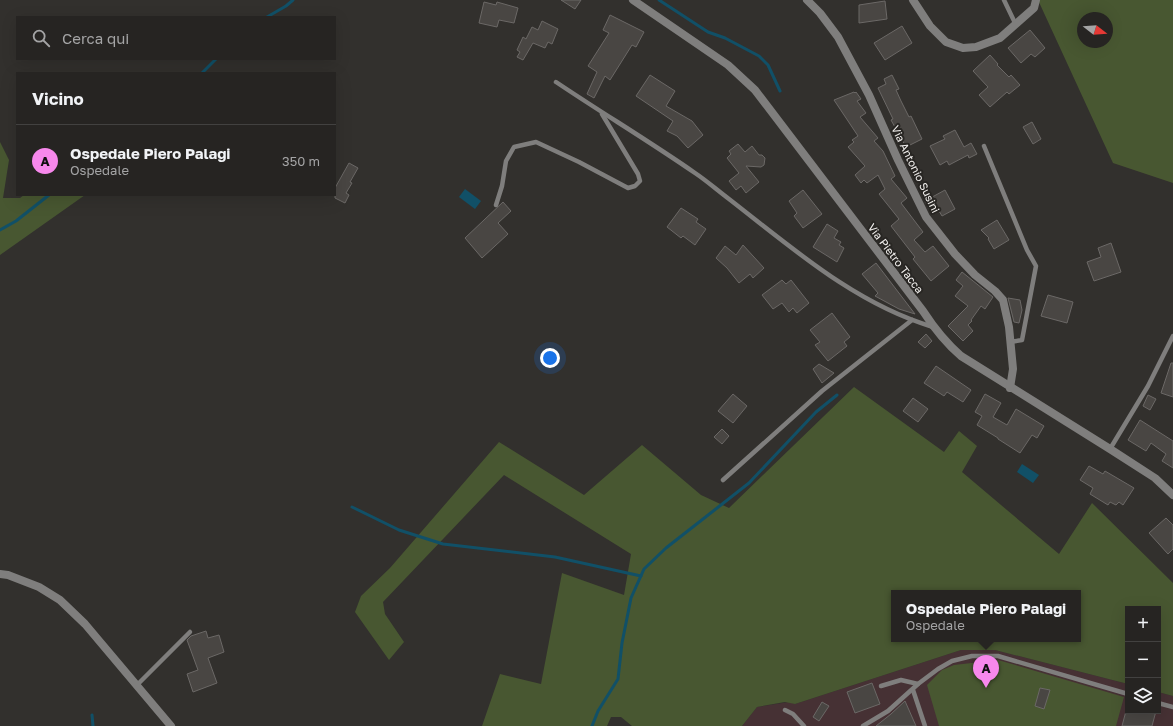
<!DOCTYPE html>
<html lang="it">
<head>
<meta charset="utf-8">
<style>
	body { margin:0; font-family:"Golos Text",sans-serif; background:#32302f; color:#f1f3f6 }
	.controls { position:absolute; right:12px; bottom:12px; display:grid; overflow:hidden; border-radius:0px; box-shadow:0 4px 16px #0002 }
	.controls button { width:36px; height:36px; display:grid; place-items:center; padding:0; border:0; border-bottom:1px solid #424140; background:#262422; color:#f1f3f6; font:20px sans-serif }
	.compass { position:absolute; left:1077px; top:12px; width:36px; height:36px; border-radius:50%; background:#262422; box-shadow:0 4px 16px #0002; rotate:107deg }
	.you { position:absolute; left:550px; top:358px; width:14px; height:14px; margin:-10px; border:3px solid #fff; border-radius:50%; background:#1a73e8; box-shadow:0 0 0 6px #1a73e833 }
	.badge { display:grid; place-items:center; width:26px; height:26px; border-radius:50%; background:#f788ec; color:#111; font-size:13px; font-weight:700 }
	.pin { position:absolute; translate:-50% -33px; filter:drop-shadow(0 1px 2px #0008) }
	.pin::after { content:''; position:absolute; top:21px; width:14px; height:12px; background:inherit; clip-path:polygon(0 0,100% 0,50% 100%) }
	.popup { position:absolute; left:891px; top:590px; width:190px; height:52px; box-sizing:border-box; display:grid; place-content:center; border-radius:0px; background:#262422; filter:drop-shadow(0 1px 3px #0005); font-size:13px; white-space:nowrap; color:#a4a4a5 }
	.popup b { font-size:15px; color:#f1f3f6 }
	.popup::after { content:''; position:absolute; left:50%; top:100%; margin-left:-8px; border:8px solid transparent; border-top-color:#262422 }
	.list { margin:0; padding:0; list-style:none }
	h2 { display:flex; justify-content:space-between; align-items:center; height:52px; margin:0; padding:0 16px; font-size:17px }
	h2 small { font-size:13px; font-weight:400; color:#a4a4a5 }
	.list li { display:grid; grid-template-columns:26px 1fr auto; gap:12px; align-items:center; box-sizing:border-box; height:72px; padding:0 16px; border-top:1px solid #424140 }
	.list b { display:block; font-size:15px; white-space:nowrap }
	.list p { margin:0; font-size:13px; white-space:nowrap; color:#a4a4a5 }
	.list em { font-size:13px; font-style:normal; color:#a4a4a5 }
	.icon { flex:none; width:22px; height:22px; fill:none; stroke:currentColor; stroke-width:2; stroke-linecap:round; stroke-linejoin:round }
	.map { position:relative; flex:none; width:1173px; height:726px; overflow:hidden }
	.search { position:absolute; background:#262422; box-shadow:0 4px 16px #0002; left:16px; top:16px; width:320px; height:44px; display:flex; align-items:center; gap:10px; box-sizing:border-box; padding:0 14px; border-radius:0px; color:#a4a4a5; font-size:15px }
	.panel { position:absolute; background:#262422; box-shadow:0 4px 16px #0002; left:16px; top:72px; width:320px; height:124px; border-radius:0px }
	.map>svg:first-child { display:block }
	.medical { fill:#463134 }
	.green { fill:#485731; fill-rule:evenodd }
	.water { fill:#115067 }
	.lines { fill:none; stroke-linecap:round; stroke-linejoin:round }
	.stream { stroke:#115067; stroke-width:3 }
	.building { fill:#494643; stroke:#6b6866 }
	.service { stroke:#7f7e7d; stroke-width:4.5 }
	.minor { stroke:#7f7e7d; stroke-width:8 }
	.labels { text-anchor:middle; dominant-baseline:central; stroke-width:4; stroke-linejoin:round; paint-order:stroke }
	.street-label { font-size:11px; fill:#f3f1ef; stroke:#282623 }
</style>
</head>
<body>
<div class="map">
<svg width="1173" height="726" viewBox="0 0 1173 726">
	<rect width="100%" height="100%" fill="#32302d"/>
	<!-- medical -->
	<polygon class="medical" points="961,650 995,650 1128,684 1128,711 1158,711 1158,692 1173,696 1173,726 742,726 757,707 789,702 795,704"/>
	<!-- green -->
	<g class="green">
		<path d="M1038,0H1173V183L1113,163ZM1083,18H1107V42H1083Z"/>
		<polygon points="0,142 9,160 3,198 20,198 24,195 85,195 0,255"/>
		<path d="M854,387L944,452L959,431L977,446L962,472L1059,554L1092,503L1173,583V696L1158,692V609H1128V684L995,650H961L795,704L785,702L757,707L742,726H632L621,717H611L607,726H482L500,674L541,684L562,573L624,595L631,554L504,475L383,602L385,614L404,642L389,660L355,612L361,596L390,568L499,442L584,495L642,445L701,495L729,508ZM894,593H1078V639H894Z"/>
		<polygon points="998,660 1124,697 1116,726 939,726 927,685 942,670 954,665"/>
	</g>
	<!-- water -->
	<g class="water">
		<polygon points="465,189 481,201 475,209 459,197"/>
		<polygon points="1022,464 1039,475 1033,483 1017,472"/>
	</g>
	<g class="lines">
		<!-- stream -->
		<g class="stream">
			<polyline points="659,0 708,32 725,38 759,56 768,65 780,91"/>
			<polyline points="267,17 286,6 293,0"/>
			<polyline points="202,73 216,59"/>
			<polyline points="0,230 16,221 49,195"/>
			<polyline points="352,507 399,530 443,544 555,557 641,576"/>
			<polyline points="92,715 93,726"/>
			<polyline points="592,726 598,711 618,679 622,643 631,598 644,569 666,548 749,483 816,412 837,395"/>
		</g>
	</g>
	<!-- building -->
	<g class="building">
		<polygon points="561,0 581,0 575,9"/>
		<polygon points="885,1 887,19 859,23 859,5"/>
		<polygon points="484,2 496,5 497,2 518,8 514,23 499,20 497,27 479,23"/>
		<polygon points="610,15 644,32 636,47 632,45 610,80 605,76 594,98 587,94 597,72 588,66 609,33 603,30"/>
		<polygon points="542,21 558,29 552,44 548,42 545,48 533,43 523,60 517,57 520,52 517,50 523,37 526,39 532,27 538,30"/>
		<polygon points="902,26 912,43 885,60 874,43"/>
		<polygon points="1030,30 1045,48 1035,57 1031,54 1021,63 1008,48"/>
		<polygon points="990,55 998,64 997,65 1009,77 1011,75 1020,85 1009,94 1007,92 990,107 979,95 988,87 973,71"/>
		<polygon points="650,75 675,91 666,106 692,121 703,135 688,148 677,136 667,131 673,121 636,96"/>
		<polygon points="892,75 899,89 896,90 901,101 909,117 911,116 922,139 906,147 891,120 893,119 878,88 886,84 884,79"/>
		<polygon points="854,92 855,93 856,92 861,99 857,101 866,113 860,117 878,138 874,141 883,151 895,176 891,179 907,198 901,203 923,232 914,240 925,252 933,246 949,266 931,281 913,259 915,257 891,226 899,219 879,194 885,189 878,175 867,183 864,180 861,183 855,175 865,166 848,147 854,142 852,140 858,136 834,100"/>
		<polygon points="1032,122 1041,139 1033,144 1023,127"/>
		<polygon points="955,130 964,147 971,143 977,154 969,158 968,155 949,165 947,161 940,165 930,146 945,139 943,136"/>
		<polygon points="738,144 745,152 752,146 759,155 762,155 765,158 764,165 761,167 746,166 759,182 746,193 741,186 736,190 729,181 739,173 727,158 731,154 729,151"/>
		<polygon points="349,163 358,168 350,182 352,183 346,193 349,195 345,203 335,198 335,188"/>
		<polygon points="803,190 822,214 803,228 794,216 797,213 789,201"/>
		<polygon points="945,190 955,209 942,216 936,206 930,210 925,201"/>
		<polygon points="503,202 511,211 498,223 508,234 482,258 465,238"/>
		<polygon points="681,208 698,219 696,222 706,229 695,245 683,236 681,238 667,227"/>
		<polygon points="997,220 1009,240 994,249 988,239 989,238 981,230"/>
		<polygon points="827,224 838,231 834,238 841,242 839,245 844,248 837,262 813,247"/>
		<polygon points="1111,243 1121,272 1094,281 1087,262 1101,257 1098,248"/>
		<polygon points="743,245 764,268 753,278 750,274 739,283 727,268 716,258 725,246 736,255"/>
		<polygon points="876,263 915,314 899,309 875,296 878,293 862,274"/>
		<polygon points="962,272 993,297 985,309 981,306 971,320 972,321 968,325 973,331 963,341 948,326 968,306 955,296 963,286 956,280"/>
		<polygon points="782,280 786,284 791,280 809,303 797,313 793,308 789,312 782,303 773,309 762,295"/>
		<polygon points="1048,295 1073,302 1067,323 1041,316"/>
		<polygon points="1008,298 1020,300 1022,310 1019,323 1014,322"/>
		<polygon points="832,313 850,337 844,342 847,346 828,361 815,345 820,342 810,330"/>
		<polygon points="926,334 932,341 925,348 918,342"/>
		<polygon points="1171,363 1173,363 1173,397 1161,393"/>
		<polygon points="819,364 834,373 822,383 813,369"/>
		<polygon points="936,366 971,390 963,402 947,392 944,396 924,383"/>
		<polygon points="733,394 747,406 733,423 718,411"/>
		<polygon points="985,394 1001,403 993,417 1007,425 1016,409 1044,426 1037,438 1032,435 1020,453 998,439 998,438 977,425 982,416 975,412"/>
		<polygon points="1148,395 1156,399 1150,410 1143,406"/>
		<polygon points="913,398 928,409 918,422 903,411"/>
		<polygon points="1140,420 1173,441 1173,468 1162,461 1166,454 1151,443 1146,451 1128,440"/>
		<polygon points="722,429 729,436 722,444 714,437"/>
		<polygon points="1089,466 1103,474 1105,471 1134,488 1123,505 1119,502 1116,505 1110,502 1108,505 1090,494 1093,488 1080,480"/>
		<polygon points="1166,518 1173,525 1173,549 1168,554 1149,533"/>
		<polygon points="206,631 208,638 219,635 224,652 208,658 217,683 193,692 187,674 198,670 187,640 191,636"/>
		<polygon points="872,683 880,704 855,713 847,692"/>
		<polygon points="1040,688 1050,690 1044,709 1035,706"/>
		<polygon points="905,701 916,726 876,726 891,714"/>
		<polygon points="822,702 829,706 819,721 813,717"/>
		<polygon points="1126,711 1156,711 1152,726 1122,726"/>
	</g>
	<g class="lines">
		<!-- service -->
		<g class="service">
			<polyline points="1004,0 1016,25"/>
			<path d="M556,82C602,113 649,141 695,173C707,181 717,190 729,199C791,247 855,304 933,327"/>
			<polyline points="984,146 1027,250 1036,266 1022,340 1010,342"/>
			<polyline points="496,205 502,186 506,161 514,147 536,142 579,162 628,188 635,186 640,181 638,174 602,114"/>
			<polyline points="1110,449 1148,386 1173,336"/>
			<polyline points="723,480 822,391 912,320"/>
			<polyline points="137,685 190,632"/>
			<polyline points="881,686 901,680 918,684"/>
			<polyline points="913,690 925,726"/>
			<polyline points="1158,703 1173,707"/>
			<polyline points="785,710 793,714 804,726"/>
			<polyline points="863,726 888,711 918,684 938,669 952,661 972,656 998,656 1128,694"/>
		</g>
		<!-- minor -->
		<g class="minor">
			<path d="M633,0L728,65L755,90L923,311C934,328 946,343 961,356L1110,449L1155,478L1173,495"/>
			<polyline points="807,0 820,13 838,37 869,95 898,160 926,217 955,254 975,275 995,291 1003,300 1009,327 1013,369 1010,388"/>
			<polyline points="913,0 930,26 946,42 963,48 976,47 1000,38 1034,8 1036,0"/>
			<polyline points="0,574 8,575 39,587 60,600 85,624 171,726"/>
		</g>
	</g>
	<g class="labels">
		<!-- street labels -->
		<g class="street-label">
			<text transform="translate(916 169) rotate(64)">Via Antonio Susini</text>
			<text transform="translate(896 258) rotate(53)">Via Pietro Tacca</text>
		</g>
	</g>
</svg>
<div class="controls">
<button>+</button>
<button>−</button>
<button><svg class="icon" aria-label="layers" viewBox="0 0 24 24"><path d="M12 4l9 5-9 5-9-5zM3 14l9 5 9-5"/></svg></button>
</div>
<svg class="compass" viewBox="-18 -18 36 36"><path d="M0-13l5 13h-10z" fill="#e53935"/><path d="M0 13l5-13h-10z" fill="#a4a4a5"/></svg>
<div class="you"></div>
<div class="pin badge" style="left:986px;top:688px">A</div>
<div class="popup"><b>Ospedale Piero Palagi</b>Ospedale</div>
<div class="search"><svg class="icon" aria-label="search" viewBox="0 0 24 24"><circle cx="10" cy="10" r="6"/><path d="M15 15l6 6"/></svg>Cerca qui</div>
<section class="panel">
<h2>Vicino<small></small></h2>
<ul class="list">
<li><span class="badge">A</span><div><b>Ospedale Piero Palagi</b><p>Ospedale</p></div><em>350 m</em></li>
</ul>
</section>
</div>
</body>
</html>
